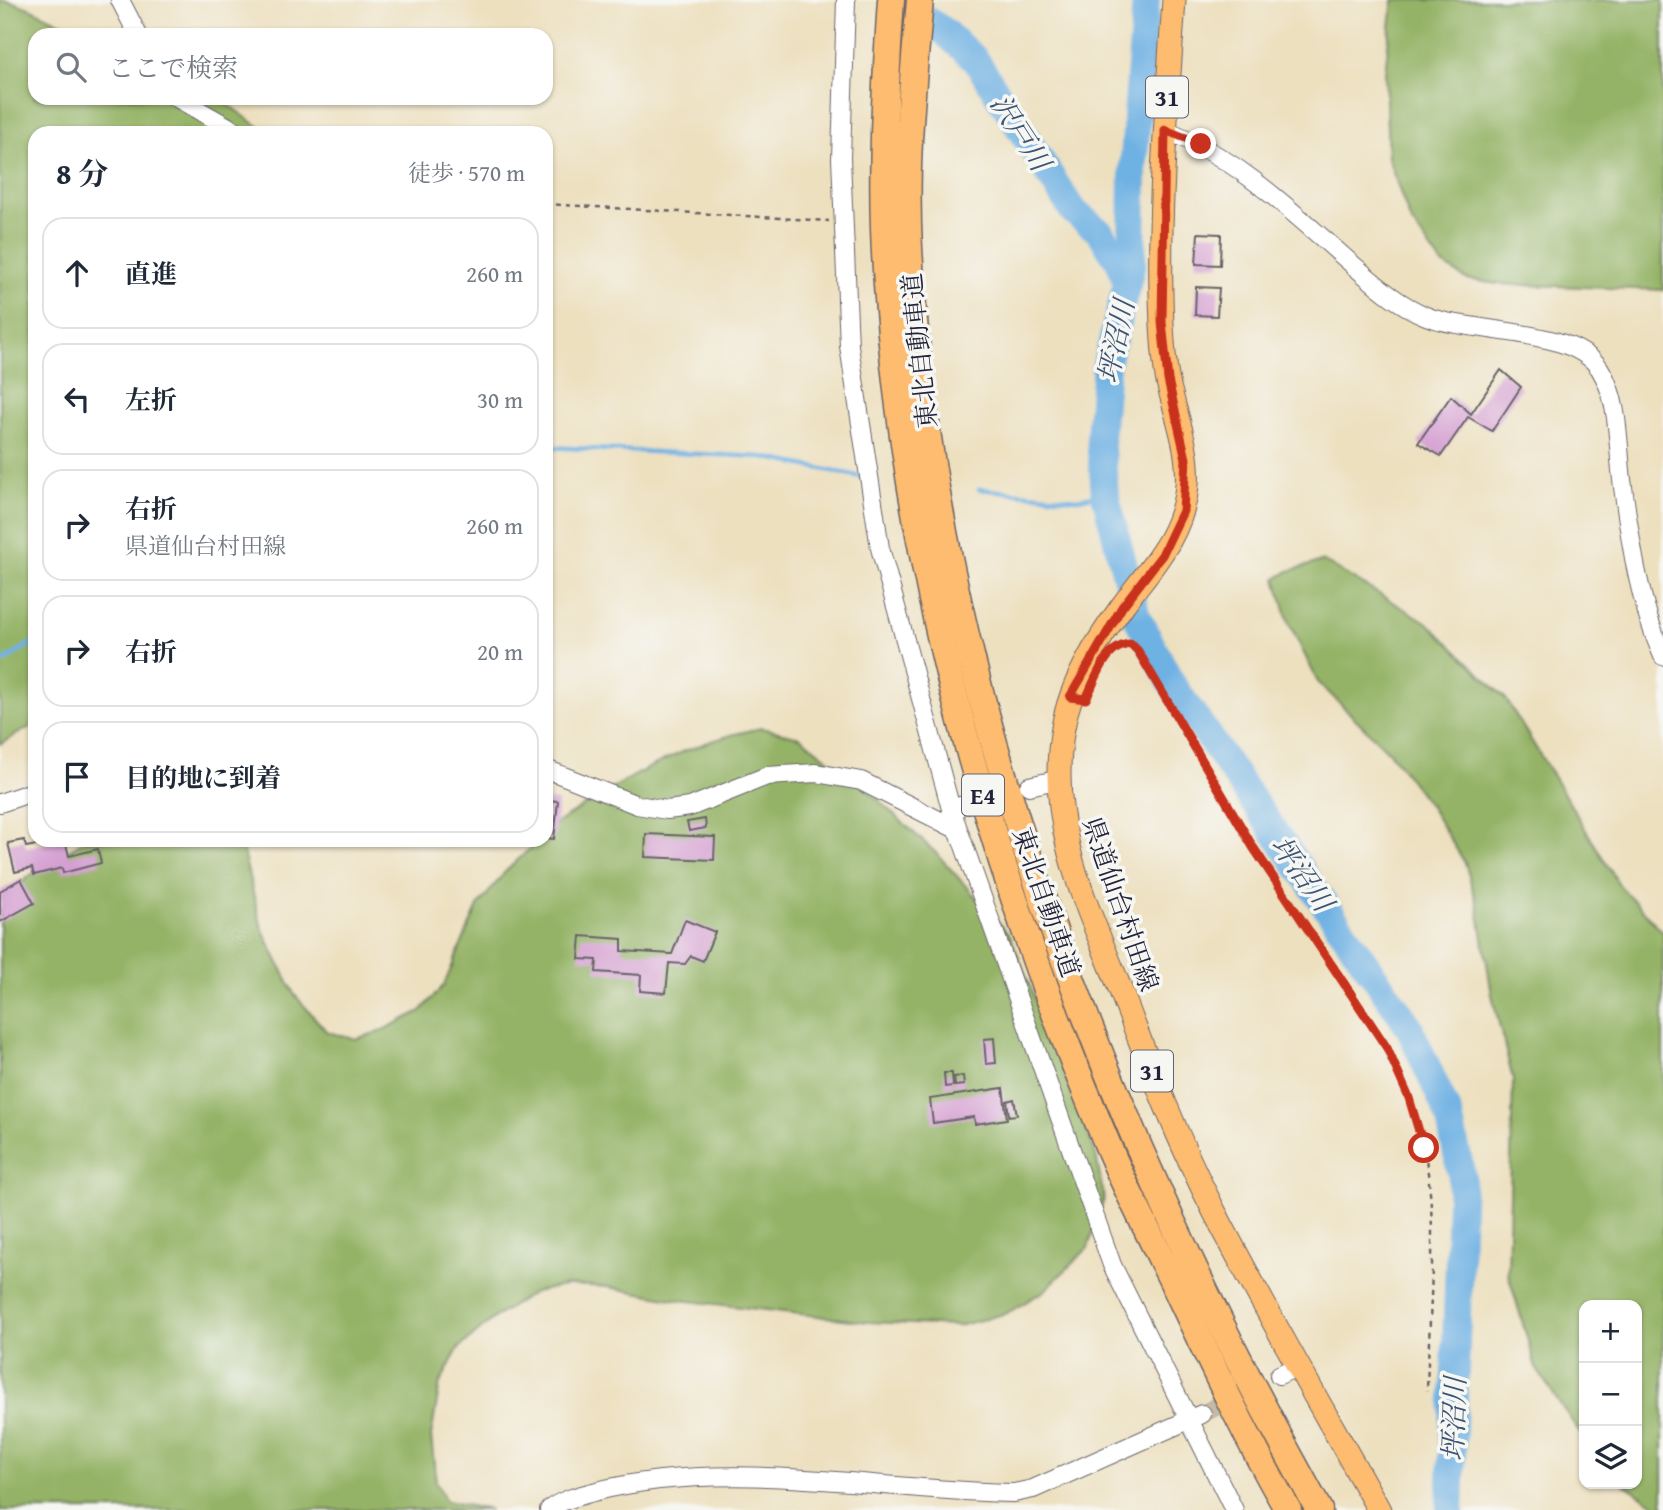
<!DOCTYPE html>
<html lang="ja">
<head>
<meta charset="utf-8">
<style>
	body { margin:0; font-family:"Gentium Book Plus","Noto Serif JP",serif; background:#f6f6f7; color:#1f2937 }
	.controls { position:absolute; right:21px; bottom:21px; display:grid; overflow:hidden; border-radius:14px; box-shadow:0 2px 5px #0004 }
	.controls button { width:63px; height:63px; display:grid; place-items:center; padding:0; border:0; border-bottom:2px solid #e0e1e3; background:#fff; color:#1f2937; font:35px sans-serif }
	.stop { position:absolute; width:21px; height:21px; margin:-16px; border:5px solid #c8321e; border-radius:50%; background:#fff }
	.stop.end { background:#c8321e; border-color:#fff; box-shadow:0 2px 7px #0008 }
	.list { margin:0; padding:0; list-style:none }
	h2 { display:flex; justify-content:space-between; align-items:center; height:91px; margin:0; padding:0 28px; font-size:30px }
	h2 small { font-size:23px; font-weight:400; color:#747a83 }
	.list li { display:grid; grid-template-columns:46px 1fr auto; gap:21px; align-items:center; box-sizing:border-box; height:112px; margin:0 14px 14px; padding:0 14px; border:2px solid #e0e1e3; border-radius:21px }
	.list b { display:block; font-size:26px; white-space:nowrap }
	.list p { margin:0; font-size:23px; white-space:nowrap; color:#747a83 }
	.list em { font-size:23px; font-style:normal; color:#747a83 }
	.icon { flex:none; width:38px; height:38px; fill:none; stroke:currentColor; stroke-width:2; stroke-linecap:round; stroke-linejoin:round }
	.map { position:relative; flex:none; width:1663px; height:1510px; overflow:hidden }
	.search { position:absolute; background:#fff; box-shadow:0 2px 5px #0004; left:28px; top:28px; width:525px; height:77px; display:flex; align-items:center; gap:18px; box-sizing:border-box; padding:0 24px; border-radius:21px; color:#747a83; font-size:26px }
	.panel { position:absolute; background:#fff; box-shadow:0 2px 5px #0004; left:28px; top:126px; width:525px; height:721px; border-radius:21px }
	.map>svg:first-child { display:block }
	.forest { fill:#94b366; stroke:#5b6a50; stroke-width:2 }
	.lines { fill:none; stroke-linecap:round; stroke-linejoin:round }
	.stream { stroke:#6eb1e3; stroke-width:4.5 }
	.river { stroke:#6eb1e3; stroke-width:28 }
	.building { fill:#d49dd1 }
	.minor-tunnel { stroke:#c4baa5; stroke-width:18; stroke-dasharray:18 9; stroke-linecap:butt }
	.minor-casing { stroke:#696469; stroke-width:20 }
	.major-casing { stroke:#696469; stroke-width:25 }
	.highway-casing { stroke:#696469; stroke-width:29 }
	.path { stroke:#696469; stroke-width:2.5; stroke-dasharray:5 5; stroke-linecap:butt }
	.minor { stroke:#fff; stroke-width:18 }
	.major { stroke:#fdbc6f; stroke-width:23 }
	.highway { stroke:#fdbc6f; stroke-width:26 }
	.route { stroke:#c8321e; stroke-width:9 }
	.labels { text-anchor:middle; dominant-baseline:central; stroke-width:7; stroke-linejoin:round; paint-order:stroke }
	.shield { fill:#f6f6f2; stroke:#626272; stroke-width:2 }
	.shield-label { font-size:24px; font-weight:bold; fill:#22223b }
	.street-label { font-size:26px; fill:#22223b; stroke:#f6f6f2 }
	.water-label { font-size:28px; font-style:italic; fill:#3d5476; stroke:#f6f6f2 }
</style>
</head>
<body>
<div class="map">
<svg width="1663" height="1510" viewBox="0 0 1663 1510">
	<rect width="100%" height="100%" fill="#f6f6f2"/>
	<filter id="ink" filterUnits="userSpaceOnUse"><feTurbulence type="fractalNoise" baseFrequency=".0143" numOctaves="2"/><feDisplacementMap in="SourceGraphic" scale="14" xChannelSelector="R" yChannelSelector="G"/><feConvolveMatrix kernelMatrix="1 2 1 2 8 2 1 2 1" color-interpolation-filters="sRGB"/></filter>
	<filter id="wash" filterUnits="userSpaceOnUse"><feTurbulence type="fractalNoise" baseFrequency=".00686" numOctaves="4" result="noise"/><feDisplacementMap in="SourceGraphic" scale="28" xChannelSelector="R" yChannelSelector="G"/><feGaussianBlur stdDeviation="1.57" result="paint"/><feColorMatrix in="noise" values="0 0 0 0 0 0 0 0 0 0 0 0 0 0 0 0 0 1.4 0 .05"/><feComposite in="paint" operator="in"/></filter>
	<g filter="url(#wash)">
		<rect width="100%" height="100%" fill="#ede0bf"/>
		<!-- forest -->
		<g class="forest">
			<path d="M0,0C20,0 65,26 86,35H35V98H218L268,133H35V724L0,744Z"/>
			<polygon points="1393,0 1663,0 1663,290 1497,284 1466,279 1440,262 1410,220 1388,158 1385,73"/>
			<polygon points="1323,561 1428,623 1506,699 1620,886 1663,932 1663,1510 1624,1484 1637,1484 1637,1305 1584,1305 1584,1439 1536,1368 1508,1273 1513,1080 1492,995 1478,907 1465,863 1429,805 1390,753 1318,682 1289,623 1276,579 1289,571"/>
			<path d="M761,728L800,737L865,788L937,854L1010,935L1096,1155L1104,1199L1088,1248L1044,1291L1007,1313L958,1326L868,1322L672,1299L608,1287L568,1285L535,1292L495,1317L458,1349L440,1383L431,1436L436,1482L446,1501L490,1510H0V910L26,878L85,840H240L262,929L294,994L327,1032L355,1039L379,1032L421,1011L444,985L478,906L505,872L539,840H546V833L558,822C627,779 679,744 761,728Z"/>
		</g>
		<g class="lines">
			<!-- stream -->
			<g class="stream">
				<polyline points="546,447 763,457 862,477"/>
				<polyline points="979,489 1077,499 1105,494"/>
				<polyline points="0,664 35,641"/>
			</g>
			<!-- river -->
			<g class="river">
				<polyline points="894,0 941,29 975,59 1073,211 1100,232 1120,263 1127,284"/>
				<polyline points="1146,0 1133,171 1132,263 1106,366 1100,438 1105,494 1137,617 1172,684 1408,1025 1449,1116 1462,1177 1450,1510"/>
			</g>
		</g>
		<g id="blocks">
			<!-- building -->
			<g class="building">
				<polygon points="1198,233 1221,234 1220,265 1196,264"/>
				<polygon points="1196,287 1219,288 1217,316 1195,315"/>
				<polygon points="1501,370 1521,387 1492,431 1468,417 1441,456 1418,443 1451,396 1471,414"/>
				<polygon points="546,800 558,801 554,839 546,838"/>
				<polygon points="705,819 706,828 689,831 687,822"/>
				<polygon points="646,834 715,837 714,860 645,857"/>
				<polygon points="24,840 26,847 65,840 69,856 98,849 101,863 63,873 62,868 34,875 32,868 15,872 8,843"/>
				<polygon points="21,879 34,903 0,922 0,891"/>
				<polygon points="685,920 715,932 703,961 691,956 685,964 669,963 666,993 640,991 641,975 596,972 597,960 579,959 581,936 622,939 622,951 672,954"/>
				<polygon points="994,1038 996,1063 986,1064 984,1039"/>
				<polygon points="944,1073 952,1073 953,1086 945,1087"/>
				<polygon points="963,1076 964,1085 955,1086 954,1077"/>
				<polygon points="1003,1088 1007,1119 975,1124 974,1117 933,1123 930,1099"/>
				<polygon points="1014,1099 1017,1115 1009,1116 1007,1101"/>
			</g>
		</g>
	</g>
	<g filter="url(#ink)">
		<use href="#blocks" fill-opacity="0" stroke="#696469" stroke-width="2"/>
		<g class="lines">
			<!-- minor-tunnel -->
			<polyline class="minor-tunnel" points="1202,1414 1279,1375"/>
			<!-- minor casing -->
			<g class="minor-casing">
				<g id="minor">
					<polyline points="120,0 138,35"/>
					<polyline points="846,0 841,158 849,346 880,548 951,809 1112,1265 1234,1510"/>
					<polyline points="177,98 239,133"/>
					<path d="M1165,130C1236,157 1289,209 1345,258C1371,280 1394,303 1426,316C1471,334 1573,327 1600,369C1621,403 1617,449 1623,487C1631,545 1639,603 1663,656"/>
					<polyline points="546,769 637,805 667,810 690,807 767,776 816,773 861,781 958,830"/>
					<polyline points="1029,786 1056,780"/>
					<polyline points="0,803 35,791"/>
					<polyline points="951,809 970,803"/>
					<polyline points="1279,1375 1298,1366"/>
					<path d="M549,1510C560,1500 579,1496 593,1492C730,1457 875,1491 1014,1493L1033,1489L1202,1414"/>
				</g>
			</g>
			<!-- major casing -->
			<g class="major-casing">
				<path id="major" d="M1174,0C1167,108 1157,217 1162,325C1163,344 1164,363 1168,382C1176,416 1190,450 1187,485C1183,535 1151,567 1123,605C1097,641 1070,684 1063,728C1046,823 1085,901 1119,986C1148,1062 1177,1139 1214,1211C1266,1312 1324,1411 1379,1510"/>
			</g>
			<!-- highway casing -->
			<g class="highway-casing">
				<g id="highway">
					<path d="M891,0C885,90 880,180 886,270C905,574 992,874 1111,1153C1132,1202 1157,1249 1180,1297C1214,1369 1248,1441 1288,1510"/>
					<path d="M920,0C913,82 904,164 909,247C931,683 1108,1132 1319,1510"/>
				</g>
			</g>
			<!-- path -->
			<g class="path">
				<polyline points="546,204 829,221"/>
				<path d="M1120,644H1131L1138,651C1176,716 1213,783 1253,847C1311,939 1403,1040 1424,1148C1439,1225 1429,1314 1427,1391"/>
			</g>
			<!-- minor -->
			<use href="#minor" class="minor"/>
			<!-- major -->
			<use href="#major" class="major"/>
			<!-- highway -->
			<use href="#highway" class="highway"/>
		</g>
	</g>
	<g class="lines" filter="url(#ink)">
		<!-- route -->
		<path class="route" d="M1201,144L1165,130L1162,322L1168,380L1186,459L1183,511L1162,555L1122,607L1070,697L1086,699C1097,678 1105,645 1131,644L1138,651L1253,847L1387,1048L1409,1098L1424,1148"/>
	</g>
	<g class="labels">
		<!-- shield labels -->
		<g class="shield">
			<rect x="1146" y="76.5" width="42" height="41" rx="5"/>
			<rect x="962" y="774.5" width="42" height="41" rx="5"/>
			<rect x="1131" y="1050.5" width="42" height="41" rx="5"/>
		</g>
		<g class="shield-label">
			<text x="1167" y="97">31</text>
			<text x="983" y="795">E4</text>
			<text x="1152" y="1071">31</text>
		</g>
		<!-- street labels -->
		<g class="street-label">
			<text transform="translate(919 351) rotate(-96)">東北自動車道</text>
			<text transform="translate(1047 902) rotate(71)">東北自動車道</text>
			<text transform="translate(1121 904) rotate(71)">県道仙台村田線</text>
		</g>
		<!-- water labels -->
		<g class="water-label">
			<text transform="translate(1021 132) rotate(57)">沢戸川</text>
			<text transform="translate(1115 341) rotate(-78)">坪沼川</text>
			<text transform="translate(1303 873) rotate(55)">坪沼川</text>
			<text transform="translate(1453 1419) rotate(-88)">坪沼川</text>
		</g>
	</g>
</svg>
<div class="controls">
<button>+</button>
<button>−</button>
<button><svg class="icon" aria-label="layers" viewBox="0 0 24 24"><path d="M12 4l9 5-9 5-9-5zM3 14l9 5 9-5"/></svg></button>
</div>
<div class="stop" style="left:1424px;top:1148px"></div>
<div class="stop end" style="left:1201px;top:144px"></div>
<div class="search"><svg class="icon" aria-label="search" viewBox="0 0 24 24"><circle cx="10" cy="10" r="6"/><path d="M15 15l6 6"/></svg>ここで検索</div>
<section class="panel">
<h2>8 分<small>徒歩 · 570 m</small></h2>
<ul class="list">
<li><svg class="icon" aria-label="ahead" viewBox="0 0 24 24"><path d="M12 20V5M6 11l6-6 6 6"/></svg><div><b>直進</b></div><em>260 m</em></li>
<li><svg class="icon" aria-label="left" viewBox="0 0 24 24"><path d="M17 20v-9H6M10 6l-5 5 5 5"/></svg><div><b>左折</b></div><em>30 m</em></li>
<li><svg class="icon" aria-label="right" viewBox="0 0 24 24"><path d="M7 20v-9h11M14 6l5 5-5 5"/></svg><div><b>右折</b><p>県道仙台村田線</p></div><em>260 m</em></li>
<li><svg class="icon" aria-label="right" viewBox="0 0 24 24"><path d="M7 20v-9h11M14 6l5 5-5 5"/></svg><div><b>右折</b></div><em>20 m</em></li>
<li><svg class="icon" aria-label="arrive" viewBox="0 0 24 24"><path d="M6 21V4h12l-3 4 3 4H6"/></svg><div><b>目的地に到着</b></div></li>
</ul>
</section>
</div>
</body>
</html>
